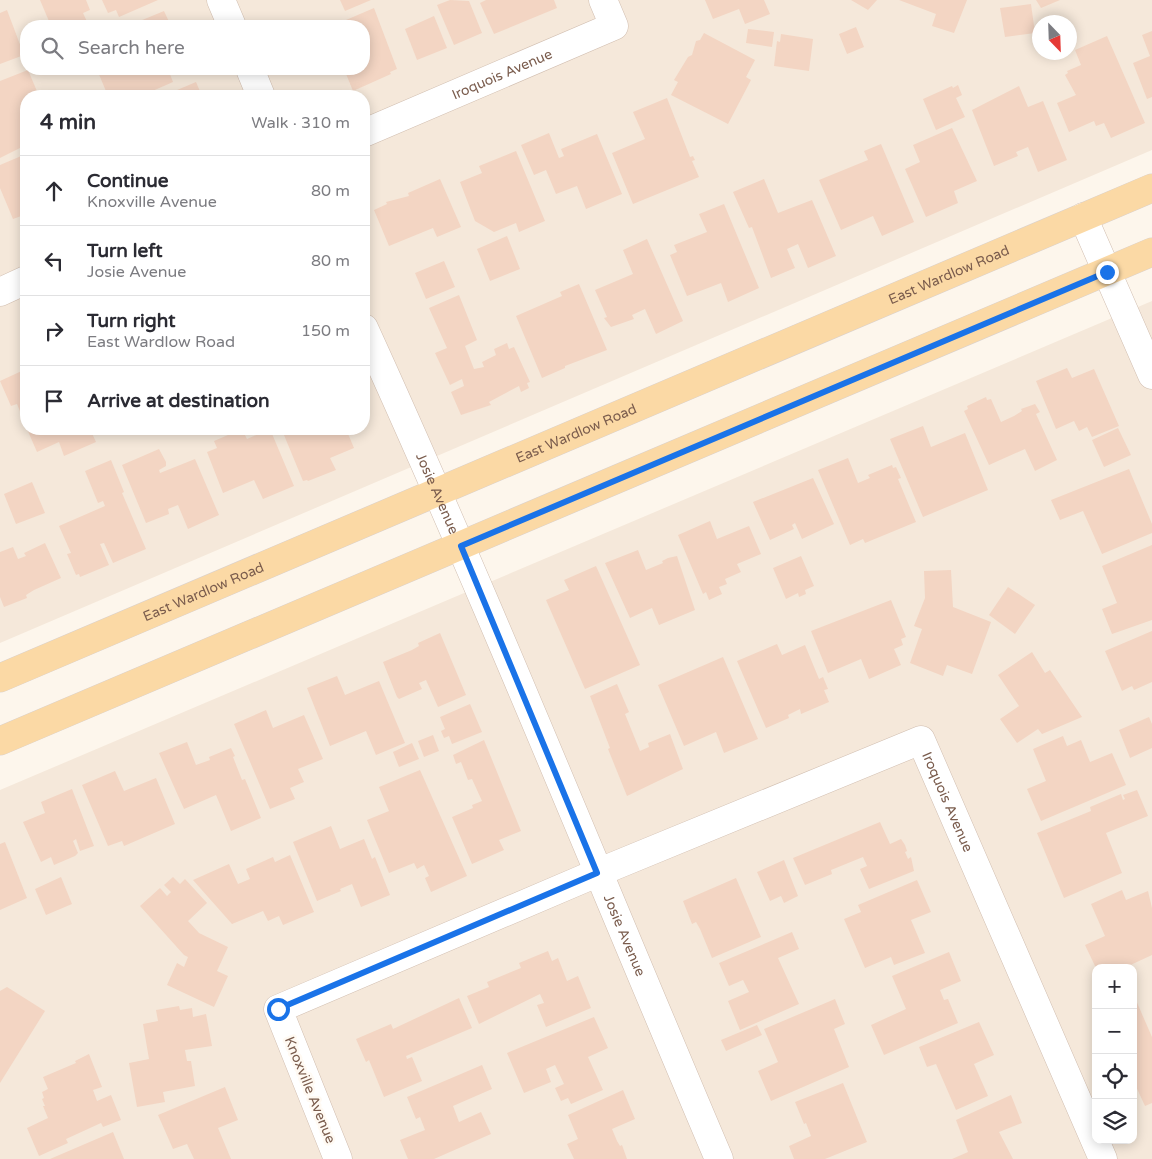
<!DOCTYPE html>
<html lang="en">
<head>
<meta charset="utf-8">
<style>
	body { margin:0; font-family:"Varela Round",sans-serif; background:#f2f2f3; color:#2b2b33 }
	.controls { position:absolute; right:15px; bottom:15px; display:grid; overflow:hidden; border-radius:10px; box-shadow:0 2px 12px #0003 }
	.controls button { width:45px; height:45px; display:grid; place-items:center; padding:0; border:0; border-bottom:1px solid #e1e1e2; background:#fff; color:#2b2b33; font:25px sans-serif }
	.compass { position:absolute; left:1032px; top:15px; width:45px; height:45px; border-radius:50%; background:#fff; box-shadow:0 2px 12px #0003; rotate:157deg }
	.stop { position:absolute; width:15px; height:15px; margin:-11px; border:4px solid #1a73e8; border-radius:50%; background:#fff }
	.stop.end { background:#1a73e8; border-color:#fff; box-shadow:0 1px 5px #0008 }
	.list { margin:0; padding:0; list-style:none }
	h2 { display:flex; justify-content:space-between; align-items:center; height:65px; margin:0; padding:0 20px; font-size:21px }
	h2 small { font-size:16px; font-weight:400; color:#7c7c81 }
	.list li { display:grid; grid-template-columns:32px 1fr auto; gap:15px; align-items:center; box-sizing:border-box; height:70px; padding:0 20px; border-top:1px solid #e1e1e2 }
	.list b { display:block; font-size:19px; white-space:nowrap }
	.list p { margin:0; font-size:16px; white-space:nowrap; color:#7c7c81 }
	.list em { font-size:16px; font-style:normal; color:#7c7c81 }
	.icon { flex:none; width:28px; height:28px; fill:none; stroke:currentColor; stroke-width:2; stroke-linecap:round; stroke-linejoin:round }
	.map { position:relative; flex:none; width:1152px; height:1159px; overflow:hidden }
	.search { position:absolute; background:#fff; box-shadow:0 2px 12px #0003; left:20px; top:20px; width:350px; height:55px; display:flex; align-items:center; gap:12px; box-sizing:border-box; padding:0 18px; border-radius:20px; color:#7c7c81; font-size:19px }
	.panel { position:absolute; background:#fff; box-shadow:0 2px 12px #0003; left:20px; top:90px; width:350px; height:345px; border-radius:20px }
	.map>svg:first-child { display:block }
	.residential { fill:#f5e8da; fill-rule:evenodd }
	.building { fill:#f3d5c3 }
	.lines { fill:none; stroke-linecap:round; stroke-linejoin:round }
	.minor-casing { stroke:#d1beb0; stroke-width:29 }
	.major-casing { stroke:#dad1cd; stroke-width:29 }
	.minor { stroke:#fff; stroke-width:28 }
	.major { stroke:#fbd9a5; stroke-width:28 }
	.route { stroke:#1a73e8; stroke-width:6 }
	.labels { text-anchor:middle; dominant-baseline:central; stroke-width:5; stroke-linejoin:round; paint-order:stroke }
	.street-label { font-size:14px; fill:#7a5c4d; stroke:#fffaf3 }
</style>
</head>
<body>
<div class="map">
<svg width="1152" height="1159" viewBox="0 0 1152 1159">
	<rect width="100%" height="100%" fill="#fdf6ec"/>
	<!-- residential -->
	<g class="residential">
		<path d="M0,0H1152V150L0,643ZM1040,22H1070V52H1040ZM26,26H364V69H26ZM26,96H364V429H26Z"/>
		<path d="M1152,301V1159H0V790ZM1096,968H1133V1140H1096Z"/>
	</g>
	<!-- building -->
	<g class="building">
		<polygon points="40,0 86,0 90,10 83,13 89,26 51,26"/>
		<polygon points="102,0 158,0 119,17 116,10 108,13"/>
		<polygon points="340,0 371,0 345,11"/>
		<polygon points="450,0 469,1 482,33 454,45 437,5"/>
		<polygon points="486,0 554,0 557,8 494,34 480,3"/>
		<polygon points="705,0 764,0 770,14 745,24 739,9 713,19"/>
		<polygon points="851,0 877,0 868,10"/>
		<polygon points="899,0 967,0 954,33 932,26 936,14"/>
		<polygon points="1036,0 1060,0 1041,8"/>
		<polygon points="1031,4 1035,33 1005,37 1000,8"/>
		<polygon points="374,8 397,69 390,72 391,74 353,91 344,69 364,69 364,26 332,26"/>
		<polygon points="7,10 24,55 0,64 0,13"/>
		<polygon points="164,11 171,26 136,26 135,23"/>
		<polygon points="434,16 447,48 417,60 405,29"/>
		<polygon points="856,27 864,47 847,54 839,34"/>
		<polygon points="748,29 774,32 772,47 746,43"/>
		<polygon points="1152,31 1152,97 1147,99 1133,63 1150,56 1142,35"/>
		<polygon points="704,33 755,60 746,77 751,80 728,124 671,95 678,82 674,80 688,57 692,55 696,41 700,40"/>
		<polygon points="781,34 813,39 809,71 774,66 777,41 780,42"/>
		<polygon points="1107,36 1145,123 1111,138 1104,123 1096,126 1094,121 1069,132 1057,103 1076,95 1065,75 1068,73 1067,71 1081,65 1075,50"/>
		<polygon points="105,69 168,69 173,82 141,96 108,96 98,72"/>
		<polygon points="28,70 39,96 26,96 26,145 0,158 0,81"/>
		<polygon points="196,82 202,96 163,96"/>
		<polygon points="958,85 962,95 956,98 965,117 936,130 923,99 952,86 953,88"/>
		<polygon points="1019,86 1028,107 1043,101 1067,160 1038,172 1028,147 1016,152 1018,156 994,166 972,110"/>
		<polygon points="667,98 690,157 693,156 695,160 692,161 699,177 633,204 612,153 645,139 633,112"/>
		<polygon points="952,128 977,181 954,191 958,203 926,217 905,169 920,162 913,145"/>
		<polygon points="549,133 559,158 564,156 561,149 597,134 622,194 586,209 577,186 556,194 546,170 534,175 521,145"/>
		<polygon points="881,144 914,222 882,236 873,216 841,230 819,180 868,160 864,151"/>
		<polygon points="516,151 545,221 519,232 516,223 494,232 475,221 460,182 482,173 479,166"/>
		<polygon points="26,154 26,221 24,215 13,219 0,188 0,165"/>
		<polygon points="440,179 461,227 437,237 433,228 389,246 374,210 387,204 386,202 409,196 408,193"/>
		<polygon points="764,179 778,213 812,200 836,256 808,268 798,244 787,249 795,268 771,278 752,227 749,228 733,192"/>
		<polygon points="724,204 759,288 728,302 721,283 687,296 670,255 677,252 674,245 707,232 699,214"/>
		<polygon points="507,236 520,269 490,281 477,249"/>
		<polygon points="647,239 683,321 656,334 645,309 632,315 634,319 611,327 604,318 607,317 595,290 633,274 623,250"/>
		<polygon points="444,261 455,287 426,299 415,273"/>
		<polygon points="579,284 607,350 565,366 565,368 542,378 516,316 562,296 560,292"/>
		<polygon points="459,295 477,340 465,346 474,369 484,367 482,362 496,355 494,349 507,343 509,349 514,347 530,382 527,383 529,388 521,392 519,386 489,402 491,405 461,415 451,392 464,386 462,379 450,385 435,353 447,348 429,308"/>
		<polygon points="1067,368 1072,378 1094,369 1119,426 1092,437 1087,427 1079,431 1074,421 1056,429 1036,381"/>
		<polygon points="26,369 26,426 17,404 11,406 0,381"/>
		<polygon points="986,397 987,400 991,399 1001,422 1014,416 1022,411 1021,409 1035,404 1040,412 1036,414 1057,460 1035,471 1025,449 989,465 964,411 968,409 967,406"/>
		<polygon points="923,426 931,447 965,433 988,490 923,517 890,439"/>
		<polygon points="1118,428 1131,455 1104,467 1092,440"/>
		<polygon points="27,429 90,429 96,442 64,456 59,442 37,452"/>
		<polygon points="242,429 247,439 270,429 294,486 263,499 254,480 223,493 207,452 217,448 214,441"/>
		<polygon points="298,429 307,429 308,432 316,429 346,429 354,448 330,458 336,470 308,481 307,480 303,481 284,435"/>
		<polygon points="159,449 166,462 166,466 159,470 160,473 195,459 219,515 188,529 178,505 168,509 169,514 146,523 122,465"/>
		<polygon points="848,458 858,483 870,478 868,475 892,465 893,468 896,467 901,478 898,479 916,522 865,543 863,539 850,545 818,470"/>
		<polygon points="111,460 124,492 122,493 146,549 113,563 104,543 100,544 109,565 80,577 79,574 76,575 67,554 71,553 59,526 105,506 103,501 98,503 85,471"/>
		<polygon points="1129,469 1152,524 1152,533 1102,554 1083,511 1060,520 1051,500"/>
		<polygon points="813,478 834,524 802,539 795,523 792,525 794,529 770,540 753,502"/>
		<polygon points="32,482 45,513 16,524 4,494"/>
		<polygon points="710,521 717,539 749,526 761,554 737,564 741,572 725,579 727,584 719,587 722,594 709,600 706,592 703,594 678,535"/>
		<polygon points="45,543 61,578 34,590 26,595 27,598 4,607 0,597 0,552 13,547 18,559 26,556 24,553"/>
		<polygon points="1152,545 1152,620 1112,634 1102,609 1117,603 1102,566"/>
		<polygon points="638,550 646,570 663,563 662,561 668,558 677,556 695,610 659,625 652,608 630,618 605,563"/>
		<polygon points="801,556 814,586 805,590 806,594 799,597 798,593 786,599 773,568"/>
		<polygon points="596,566 640,665 585,689 546,600 569,590 564,580"/>
		<polygon points="951,570 953,607 991,622 972,674 947,665 943,676 910,663 922,629 914,626 925,598 924,571"/>
		<polygon points="1008,587 1035,605 1015,634 989,615"/>
		<polygon points="891,600 906,637 901,639 903,645 894,649 901,665 869,679 861,659 828,673 811,631"/>
		<polygon points="1152,631 1152,682 1134,690 1132,686 1122,691 1105,651"/>
		<polygon points="440,633 466,695 438,707 426,680 419,683 422,689 399,699 397,697 383,662 412,650 419,646 418,643"/>
		<polygon points="777,644 782,655 805,645 819,679 823,677 828,689 824,690 829,702 801,714 800,709 788,715 789,718 766,728 737,661"/>
		<polygon points="1032,652 1045,673 1050,670 1082,717 1042,734 1038,729 1017,743 1000,719 1019,706 998,675"/>
		<polygon points="723,657 758,739 724,753 716,732 684,746 658,685"/>
		<polygon points="337,676 345,695 379,681 405,743 376,755 366,731 330,746 307,688"/>
		<polygon points="617,684 629,712 625,714 640,751 649,747 648,743 670,734 683,769 627,796 608,749 610,748 590,696"/>
		<polygon points="470,704 482,732 452,744 449,736 444,738 441,731 445,729 440,717"/>
		<polygon points="266,710 273,728 304,715 323,759 298,769 304,782 290,788 295,799 270,809 234,724"/>
		<polygon points="1149,717 1152,724 1152,748 1130,758 1119,730"/>
		<polygon points="433,735 439,751 424,757 418,741"/>
		<polygon points="1063,736 1067,746 1081,740 1090,762 1112,753 1126,785 1041,821 1027,789 1046,781 1033,749"/>
		<polygon points="484,740 521,831 499,840 504,850 472,864 452,817 473,808 472,805 482,801 472,779 468,780 461,762 456,764 453,755"/>
		<polygon points="187,742 196,765 210,760 209,757 231,748 235,756 233,757 242,780 245,779 261,818 231,831 216,795 184,809 159,753"/>
		<polygon points="412,743 419,759 399,767 393,752"/>
		<polygon points="420,770 467,876 431,892 425,878 429,876 424,865 417,869 414,863 389,873 367,820 389,811 379,787"/>
		<polygon points="115,771 124,791 156,778 175,824 124,846 122,841 108,846 82,785"/>
		<polygon points="72,789 94,846 80,851 76,839 73,841 78,853 75,856 54,865 51,857 41,862 23,822 45,813 41,802"/>
		<polygon points="1137,790 1148,816 1106,833 1122,873 1064,898 1037,833 1091,811 1090,807 1121,794 1123,800 1125,799 1123,795"/>
		<polygon points="880,822 890,844 901,839 905,845 907,851 905,852 908,859 911,857 914,871 869,889 860,869 867,866 863,857 831,870 832,874 805,885 793,858"/>
		<polygon points="331,826 340,849 364,839 372,859 375,857 390,895 361,907 352,884 340,889 341,891 317,901 293,842"/>
		<polygon points="5,842 27,898 0,910 0,844"/>
		<polygon points="290,855 314,912 283,925 279,916 268,921 263,911 232,924 193,880 229,864 238,884 250,879 246,869 273,857 275,862"/>
		<polygon points="784,860 798,896 784,903 781,896 770,901 757,872"/>
		<polygon points="61,877 72,904 46,915 35,889"/>
		<polygon points="173,877 180,884 185,879 207,903 188,921 199,933 228,947 217,971 228,976 214,1007 167,985 177,963 184,967 188,957 184,955 140,906 160,888 167,896 171,892 164,885"/>
		<polygon points="736,878 761,937 712,958 700,929 696,922 692,924 683,901"/>
		<polygon points="917,880 931,912 911,920 925,953 894,965 891,957 865,968 844,919 861,912 858,905"/>
		<polygon points="1122,890 1126,900 1148,891 1152,908 1152,955 1124,968 1096,968 1085,945 1105,936 1091,904"/>
		<polygon points="792,932 799,949 778,958 799,1004 740,1030 728,1001 749,992 743,980 729,986 719,963"/>
		<polygon points="548,951 552,961 558,958 567,981 578,976 591,1008 546,1027 537,1005 544,1003 540,994 479,1024 467,996 489,987 487,982 521,968 519,963"/>
		<polygon points="949,952 961,981 940,990 944,1000 948,999 958,1023 884,1055 871,1025 906,1009 892,976"/>
		<polygon points="7,987 45,1011 0,1083 0,991"/>
		<polygon points="459,998 472,1028 406,1056 407,1059 412,1057 422,1081 384,1097 369,1060 366,1062 356,1039 391,1024 393,1029"/>
		<polygon points="1135,998 1152,1037 1152,1103 1145,1106 1133,1080 1133,999"/>
		<polygon points="835,999 845,1024 834,1029 849,1067 771,1101 758,1071 778,1062 764,1029"/>
		<polygon points="179,1006 180,1010 192,1008 193,1017 206,1014 212,1046 185,1050 187,1061 191,1061 195,1086 163,1092 165,1102 137,1107 129,1063 149,1059 143,1024 158,1021 156,1010"/>
		<polygon points="594,1017 608,1048 588,1057 603,1090 571,1104 568,1098 561,1101 555,1088 564,1084 555,1065 546,1069 551,1082 524,1093 507,1053"/>
		<polygon points="979,1022 994,1055 974,1064 988,1096 956,1110 936,1064 927,1067 919,1047"/>
		<polygon points="757,1025 762,1035 726,1051 721,1040"/>
		<polygon points="89,1054 102,1087 93,1090 97,1101 111,1095 121,1120 103,1127 101,1123 66,1139 68,1143 39,1156 27,1128 48,1118 43,1106 45,1106 42,1099 44,1098 42,1092 48,1089 43,1077 76,1063 75,1061"/>
		<polygon points="482,1065 492,1089 453,1106 459,1122 481,1112 491,1134 434,1159 408,1159 400,1140 425,1130 420,1117 416,1119 407,1097"/>
		<polygon points="843,1083 867,1142 825,1159 794,1159 789,1146 811,1136 806,1123 804,1124 795,1102"/>
		<polygon points="225,1087 238,1120 218,1128 231,1159 194,1159 187,1144 173,1149 158,1115"/>
		<polygon points="623,1090 635,1119 612,1129 617,1141 620,1146 622,1145 627,1159 574,1159 567,1144 578,1139 568,1115"/>
		<polygon points="1011,1095 1022,1123 999,1132 1013,1159 952,1159 968,1152 956,1120"/>
		<polygon points="113,1132 124,1159 50,1159"/>
	</g>
	<g class="lines">
		<!-- minor casing -->
		<g class="minor-casing">
			<g id="minor">
				<polyline points="221,0 232,26"/>
				<polyline points="250,69 261,96"/>
				<path id="s1" d="M364,133L614,26L603,0"/>
				<polyline points="1083,217 1152,375"/>
				<polyline points="0,292 26,280"/>
				<path id="s2" d="M364,328C489,602 601,882 719,1159"/>
				<path id="s3" d="M338,1159L278,1009L597,873L921,740L1103,1159"/>
			</g>
		</g>
		<!-- major casing -->
		<g class="major-casing">
			<g id="major">
				<path id="s4" d="M0,678L1152,188"/>
				<polyline points="0,741 1152,252"/>
			</g>
		</g>
		<!-- minor -->
		<use href="#minor" class="minor"/>
		<!-- major -->
		<use href="#major" class="major"/>
	</g>
	<g class="lines">
		<!-- route -->
		<polyline class="route" points="278,1009 597,873 461,546 1107,272"/>
	</g>
	<g class="labels">
		<!-- street labels -->
		<g class="street-label">
			<text stroke="none"><textPath href="#s1" startOffset="150">Iroquois Avenue</textPath></text>
			<text stroke="none"><textPath href="#s4" startOffset="1031">East Wardlow Road</textPath></text>
			<text stroke="none"><textPath href="#s4" startOffset="626">East Wardlow Road</textPath></text>
			<text stroke="none"><textPath href="#s2" startOffset="181">Josie Avenue</textPath></text>
			<text stroke="none"><textPath href="#s4" startOffset="221">East Wardlow Road</textPath></text>
			<text stroke="none"><textPath href="#s3" startOffset="926">Iroquois Avenue</textPath></text>
			<text stroke="none"><textPath href="#s2" startOffset="661">Josie Avenue</textPath></text>
			<text transform="translate(310 1090) rotate(68)">Knoxville Avenue</text>
		</g>
	</g>
</svg>
<div class="controls">
<button>+</button>
<button>−</button>
<button><svg class="icon" aria-label="locate" viewBox="0 0 24 24"><circle cx="12" cy="12" r="6"/><path d="M12 2v4M12 18v4M2 12h4M18 12h4"/></svg></button>
<button><svg class="icon" aria-label="layers" viewBox="0 0 24 24"><path d="M12 4l9 5-9 5-9-5zM3 14l9 5 9-5"/></svg></button>
</div>
<svg class="compass" viewBox="-18 -18 36 36"><path d="M0-13l5 13h-10z" fill="#e53935"/><path d="M0 13l5-13h-10z" fill="#7c7c81"/></svg>
<div class="stop" style="left:278px;top:1009px"></div>
<div class="stop end" style="left:1107px;top:272px"></div>
<div class="search"><svg class="icon" aria-label="search" viewBox="0 0 24 24"><circle cx="10" cy="10" r="6"/><path d="M15 15l6 6"/></svg>Search here</div>
<section class="panel">
<h2>4 min<small>Walk · 310 m</small></h2>
<ul class="list">
<li><svg class="icon" aria-label="ahead" viewBox="0 0 24 24"><path d="M12 20V5M6 11l6-6 6 6"/></svg><div><b>Continue</b><p>Knoxville Avenue</p></div><em>80 m</em></li>
<li><svg class="icon" aria-label="left" viewBox="0 0 24 24"><path d="M17 20v-9H6M10 6l-5 5 5 5"/></svg><div><b>Turn left</b><p>Josie Avenue</p></div><em>80 m</em></li>
<li><svg class="icon" aria-label="right" viewBox="0 0 24 24"><path d="M7 20v-9h11M14 6l5 5-5 5"/></svg><div><b>Turn right</b><p>East Wardlow Road</p></div><em>150 m</em></li>
<li><svg class="icon" aria-label="arrive" viewBox="0 0 24 24"><path d="M6 21V4h12l-3 4 3 4H6"/></svg><div><b>Arrive at destination</b></div></li>
</ul>
</section>
</div>
</body>
</html>
